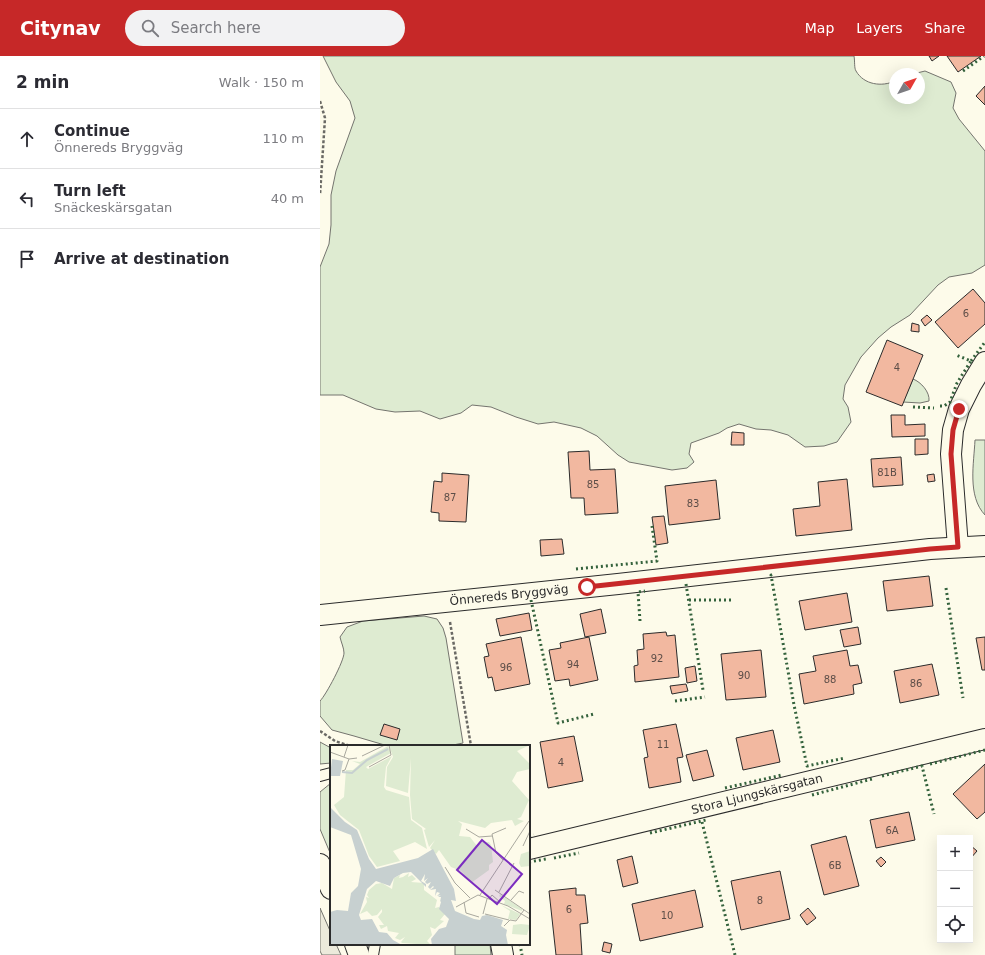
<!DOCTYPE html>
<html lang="en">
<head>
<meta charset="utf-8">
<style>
	body { margin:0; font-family:"DejaVu Sans",sans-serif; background:#f2f2f3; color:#2b2b33 }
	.controls { position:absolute; right:12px; bottom:12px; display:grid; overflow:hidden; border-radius:0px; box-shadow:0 4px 16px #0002 }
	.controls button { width:36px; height:36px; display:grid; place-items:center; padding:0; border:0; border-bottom:1px solid #e1e1e2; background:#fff; color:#2b2b33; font:20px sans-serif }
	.compass { position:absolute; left:569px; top:12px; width:36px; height:36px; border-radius:50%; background:#fff; box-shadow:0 4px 16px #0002; rotate:50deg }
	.stop { position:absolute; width:12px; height:12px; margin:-9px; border:3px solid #c62828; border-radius:50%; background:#fff }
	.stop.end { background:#c62828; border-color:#fff; box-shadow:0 1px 4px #0008 }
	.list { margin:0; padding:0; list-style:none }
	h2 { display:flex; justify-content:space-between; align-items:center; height:52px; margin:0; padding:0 16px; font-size:17px }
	h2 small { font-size:13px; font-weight:400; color:#7c7c81 }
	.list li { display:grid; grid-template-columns:26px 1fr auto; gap:12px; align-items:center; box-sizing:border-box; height:60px; padding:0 16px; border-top:1px solid #e1e1e2 }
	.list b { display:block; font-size:15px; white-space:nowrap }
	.list p { margin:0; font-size:13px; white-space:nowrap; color:#7c7c81 }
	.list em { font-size:13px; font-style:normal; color:#7c7c81 }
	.icon { flex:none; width:22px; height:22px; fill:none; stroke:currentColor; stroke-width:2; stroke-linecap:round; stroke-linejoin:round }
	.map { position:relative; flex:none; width:665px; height:899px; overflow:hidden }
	header { display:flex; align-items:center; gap:24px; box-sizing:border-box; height:56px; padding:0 20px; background:#c62828; color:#fff }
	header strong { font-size:19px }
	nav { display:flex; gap:22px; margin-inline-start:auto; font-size:14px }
	.search { width:280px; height:36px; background:#f2f2f3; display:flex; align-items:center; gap:10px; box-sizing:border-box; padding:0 14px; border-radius:22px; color:#7c7c81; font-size:15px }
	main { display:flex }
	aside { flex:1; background:#fff }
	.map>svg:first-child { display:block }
	.green { fill:#deebd1; stroke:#74746e }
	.parking { fill:#eceadb; stroke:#74746e }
	.building { fill:#f2b8a0; stroke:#2b2b2b }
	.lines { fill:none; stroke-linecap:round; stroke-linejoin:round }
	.lane-casing { stroke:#2b2b2b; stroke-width:12 }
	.street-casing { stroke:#2b2b2b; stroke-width:22 }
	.path { stroke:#6a6964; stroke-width:2.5; stroke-dasharray:3 2; stroke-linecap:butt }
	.lane { stroke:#fdfbea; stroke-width:10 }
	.street { stroke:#fdfbea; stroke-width:20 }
	.hedge { stroke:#34623c; stroke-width:3; stroke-dasharray:2 3; stroke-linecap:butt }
	.route { stroke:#c62828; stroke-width:5 }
	.labels { text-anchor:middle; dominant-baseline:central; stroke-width:3; stroke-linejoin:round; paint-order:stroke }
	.number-label { font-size:10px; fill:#5d4e48 }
	.street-label { font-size:12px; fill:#2b2b2b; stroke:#fdfbea }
	.inset-river { fill:none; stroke:#c7d0d0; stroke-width:2 }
	.inset-road { fill:none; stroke:#a9a89e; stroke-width:1 }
	.view { fill:#7b2cbf; fill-opacity:0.15; stroke:#7b2cbf; stroke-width:2 }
	.inset-edge { fill:none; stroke:#2b2b2b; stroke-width:2 }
</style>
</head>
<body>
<header>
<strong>Citynav</strong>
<div class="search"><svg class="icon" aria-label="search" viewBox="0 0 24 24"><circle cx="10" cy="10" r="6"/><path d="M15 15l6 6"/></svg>Search here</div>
<nav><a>Map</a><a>Layers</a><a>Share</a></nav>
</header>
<main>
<aside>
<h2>2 min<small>Walk · 150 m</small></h2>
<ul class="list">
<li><svg class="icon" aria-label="ahead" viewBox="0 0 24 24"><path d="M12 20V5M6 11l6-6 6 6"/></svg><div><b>Continue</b><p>Önnereds Bryggväg</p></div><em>110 m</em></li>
<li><svg class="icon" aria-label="left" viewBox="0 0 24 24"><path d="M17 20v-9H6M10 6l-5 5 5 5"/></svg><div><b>Turn left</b><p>Snäckeskärsgatan</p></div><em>40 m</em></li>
<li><svg class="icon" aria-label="arrive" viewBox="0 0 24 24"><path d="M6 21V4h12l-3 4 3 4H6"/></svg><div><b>Arrive at destination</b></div></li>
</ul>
</aside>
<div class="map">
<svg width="665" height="899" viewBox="0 0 665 899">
	<rect width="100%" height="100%" fill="#fdfbea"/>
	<!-- green -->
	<g class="green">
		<path d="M3,0H534C535,5 534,12 536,15C544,29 562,31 575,25V42H599V18H593L605,15L631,26L636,37L633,52L639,63L665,95V209L652,217L629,221L618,229L590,259L571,271L558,282L541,301L525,329L523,343L528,351L531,366L517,386L504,390L485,391L468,379L451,374L436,373L419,368L407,372L399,377L371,387L369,398L374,406L367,412L352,414L309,406L298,399L277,380L261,372L234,366L218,368L196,361L171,351L152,349L141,357L120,363L100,355L75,356L56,353L23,339H0V211L9,188L11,169V139L16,115L35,62L30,45L16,26Z"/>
		<path d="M593,323C601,326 610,336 609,345L600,347L583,346Z"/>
		<path d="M655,384H665V459C647,440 654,407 655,384Z"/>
		<path d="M104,560L117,563L123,572L126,582L143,687L128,690H68L34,680L12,674L0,660V645C6,639 24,605 24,597C24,592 21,586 20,581L27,571L43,565Z"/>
		<polygon points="0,686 11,692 11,707 0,708"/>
		<polygon points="11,727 11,799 0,773 0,736"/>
		<polygon points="135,888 170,888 171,899 135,899"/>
	</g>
	<!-- parking -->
	<polygon class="parking" points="0,852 11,877 11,888 16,888 21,899 2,899 0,895"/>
	<!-- building -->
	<g class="building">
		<polygon points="609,0 619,0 612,5"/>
		<polygon points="627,0 661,0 638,16"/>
		<polygon points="665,30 665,49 656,40"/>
		<polygon points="653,233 665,247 665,268 638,292 615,266"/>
		<polygon points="607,259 612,264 605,270 601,264"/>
		<polygon points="592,267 599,269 599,276 591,275"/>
		<polygon points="567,284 603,299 582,350 546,336"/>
		<polygon points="571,359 585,359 585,369 605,368 605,380 572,381"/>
		<polygon points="412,376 424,377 424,389 411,389"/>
		<polygon points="595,383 608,383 608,398 595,399"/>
		<polygon points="269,395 270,414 295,413 298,457 265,459 264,442 251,442 248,396"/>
		<polygon points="581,401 583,429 553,431 551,403"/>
		<polygon points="122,417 149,419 146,466 119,465 119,457 111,456 114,425 122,426"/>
		<polygon points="614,418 615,425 608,426 607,419"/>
		<polygon points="527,423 532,474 476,480 473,453 500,450 498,426"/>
		<polygon points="396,424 400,463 349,469 345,430"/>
		<polygon points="344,460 348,487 336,489 332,461"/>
		<polygon points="242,483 244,498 221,500 220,484"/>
		<polygon points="609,520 613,550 567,555 563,525"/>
		<polygon points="527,537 532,566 485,574 479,545"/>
		<polygon points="281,553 286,577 265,581 260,558"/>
		<polygon points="209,557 212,574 180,580 176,563"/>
		<polygon points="538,571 541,588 524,591 520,574"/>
		<polygon points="346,576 347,580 355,579 359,621 315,626 314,610 318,609 317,594 324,593 323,578"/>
		<polygon points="201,581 210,628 175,635 172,621 168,622 164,601 169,600 166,588"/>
		<polygon points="269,581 278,624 250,630 249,623 235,625 229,594 241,592 240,587"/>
		<polygon points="665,581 665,614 662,614 656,582"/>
		<polygon points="441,594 446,641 406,644 401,598"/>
		<polygon points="527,594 530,610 538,609 542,627 533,629 534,638 484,648 479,618 496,615 493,600"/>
		<polygon points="612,608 619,639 580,647 574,615"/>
		<polygon points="375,610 377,625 367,627 365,612"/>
		<polygon points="366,628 368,635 352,638 350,630"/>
		<polygon points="64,668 80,673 77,684 60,679"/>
		<polygon points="356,668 363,701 357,702 361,726 329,732 324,702 328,701 323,674"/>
		<polygon points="453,674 460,706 423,714 416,682"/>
		<polygon points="254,680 263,725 228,732 220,686"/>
		<polygon points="387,694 394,720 373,725 366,699"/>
		<polygon points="665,708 665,756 657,763 633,738"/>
		<polygon points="589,756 595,784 556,792 550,764"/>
		<polygon points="526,780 539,830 504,839 491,789"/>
		<polygon points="650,789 657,795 650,803"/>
		<polygon points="312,800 318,827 303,831 297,804"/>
		<polygon points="561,801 566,806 561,811 556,805"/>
		<polygon points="460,815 470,863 421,874 411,825"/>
		<polygon points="256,832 256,839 265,839 268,867 260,868 262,899 236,899 229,835"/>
		<polygon points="375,834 383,871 320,885 312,848"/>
		<polygon points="488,852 496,862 487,869 480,859"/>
		<polygon points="284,886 292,888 290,897 282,895"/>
	</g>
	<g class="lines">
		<!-- lane casing -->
		<g class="lane-casing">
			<g id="lane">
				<polyline points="0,720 11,717"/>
				<polyline points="53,899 55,888"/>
			</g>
		</g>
		<!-- street casing -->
		<g class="street-casing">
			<g id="street">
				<polyline points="638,491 631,398 633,374 639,353 651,329 665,306"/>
				<polyline points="0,559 298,528 610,493 665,490"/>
				<polyline points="209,793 665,683"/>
				<polyline points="0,808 11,833"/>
				<polyline points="35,888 39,899"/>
				<polyline points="181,888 183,899"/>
			</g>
		</g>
		<!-- path -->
		<g class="path">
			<polyline points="0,45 5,62 0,139"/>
			<polyline points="130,566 151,690"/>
			<polyline points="0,675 15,685 30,690"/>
		</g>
		<!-- lane -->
		<use href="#lane" class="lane"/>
		<!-- street -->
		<use href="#street" class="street"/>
		<!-- hedge -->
		<g class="hedge">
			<polyline points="643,15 664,0"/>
			<polyline points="651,305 665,286"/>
			<polyline points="620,350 624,350 630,346 637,327 651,305 636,299"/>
			<polyline points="593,351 614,352"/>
			<polyline points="256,513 337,505 332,470"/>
			<polyline points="452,519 451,519 474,649 487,710 525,702"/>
			<polyline points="366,528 383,634"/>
			<polyline points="626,532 643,642"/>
			<polyline points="211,544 238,667 274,658"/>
			<polyline points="369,544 411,544"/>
			<polyline points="320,565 318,536 325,535"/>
			<polyline points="355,645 385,641"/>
			<polyline points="610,708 665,694"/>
			<polyline points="562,720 602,710 614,758"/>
			<polyline points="405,732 462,719"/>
			<polyline points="492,739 552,723"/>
			<polyline points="382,766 415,899"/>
			<polyline points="330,777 386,764"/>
			<polyline points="209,780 214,779"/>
			<polyline points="234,802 259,797"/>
			<polyline points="209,806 226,803"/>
			<polyline points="200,888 202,899"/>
		</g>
	</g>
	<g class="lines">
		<!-- route -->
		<polyline class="route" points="267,531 610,493 638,491 631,398 633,374 639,353"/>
	</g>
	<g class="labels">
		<!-- number labels -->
		<g class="number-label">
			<text x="646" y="257">6</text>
			<text x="577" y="311">4</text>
			<text x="567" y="416">81B</text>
			<text x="273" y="428">85</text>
			<text x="130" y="441">87</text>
			<text x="373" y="447">83</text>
			<text x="337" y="602">92</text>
			<text x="253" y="608">94</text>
			<text x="186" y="611">96</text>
			<text x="424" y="619">90</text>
			<text x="510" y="623">88</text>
			<text x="596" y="627">86</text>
			<text x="343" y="688">11</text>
			<text x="241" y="706">4</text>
			<text x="572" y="774">6A</text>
			<text x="515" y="809">6B</text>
			<text x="440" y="844">8</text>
			<text x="249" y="853">6</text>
			<text x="347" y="859">10</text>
		</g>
		<!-- street labels -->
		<g class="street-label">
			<text transform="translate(189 539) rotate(-6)">Önnereds Bryggväg</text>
			<text transform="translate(437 738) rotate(-14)">Stora Ljungskärsgatan</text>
		</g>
	</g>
	<!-- overview -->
	<g transform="translate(10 689)">
		<rect width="200" height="200" fill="#fdfbea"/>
		<path d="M59,0H81V8V0H200L187,6L199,18L200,24L187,27L182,36L199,55L191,72L187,74L194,76L185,81L182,75L161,78L155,83L128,76L132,79L129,91L140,92L147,101L152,97H159L161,100L163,117L159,120V125L141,138L131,126L121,122L109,105L106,109L100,103L105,95L99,102L94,85L96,84L82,74L80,50L81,13L78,48L56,41L57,22L63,12ZM58,1L61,8L36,22L38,24L62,11L56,22L54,42L56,45L79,52L81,75L92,83L97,104L85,97L63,106L70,116L47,122L39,111L29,85L10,70L4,60L14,52L16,25H23L30,19L22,16L30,17ZM200,106V121L191,122L189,118L191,109ZM79,128L78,132L82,130L86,134L81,137L94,138V145L107,155L105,163L109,162L115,169L110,175L114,176L105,184L100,182L102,190L97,196L101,200L72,198L71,197L75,192L70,195L65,193L69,188L58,186L57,181L51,184L49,180H54L48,172L52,167V164L47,170L42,171L37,166L30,169L37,157L36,152L39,153L37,150L39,145L46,139L52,138L62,144L64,133L70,130L69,133L73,132ZM170,149L192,164V166L174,159L175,156L169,151ZM171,160L190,169L186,175L178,174L180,166ZM191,179L200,180L197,190L182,189L183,180Z" fill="#deebd1"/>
		<path d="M2,14L13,16L10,31H0ZM0,62L15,77L27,85L39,114L46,124L88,113L103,104L124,144L126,156L121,155L125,166L144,174L150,175L152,171L157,170L173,175L171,181L177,185L176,190L178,200H102L101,194L109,184L116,182L119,174L109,164L111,157L81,127L73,128L64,133L60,141L46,136L37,144L29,170L31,175L42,174L49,187L57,188L63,195L72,200H0V167L7,165L18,166L21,148L28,141L31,124L21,90L0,82Z" fill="#c7d0d0"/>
		<path d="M95,129L94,136L98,133L95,137L97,139L101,137L98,142L100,144L103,141L104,142L100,145L106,144L105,151L107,147L110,148L107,151L111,150L108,152H111L110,157L96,143V139L91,136Z" fill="#fdfbea"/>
		<path class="inset-river" d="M12,27L22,28L37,15L58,4"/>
		<path class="inset-road" d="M0,7L19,14L27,13M32,11L55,0M14,12L18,0M39,22L61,10L59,0M12,26L15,25L19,14M136,84L149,92L162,91M193,101L200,86M173,115L166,108L162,89L176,83M115,122L125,138L140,153M165,145L200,169M169,147L184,118M150,150L199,76M159,154L162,150L170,157M181,155L189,146L194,148M134,157L136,168L149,172M126,162L148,150L178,161L200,174M153,169L157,154M155,169L179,175M174,181L180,175L186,176L194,165"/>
		<path class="view" d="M152,95L192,129L167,159L127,125Z"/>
		<rect width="200" height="200" class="inset-edge"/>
	</g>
</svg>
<div class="controls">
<button>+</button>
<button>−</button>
<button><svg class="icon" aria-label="locate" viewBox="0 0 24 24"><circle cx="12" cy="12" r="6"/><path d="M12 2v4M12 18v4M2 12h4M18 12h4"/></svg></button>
</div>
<svg class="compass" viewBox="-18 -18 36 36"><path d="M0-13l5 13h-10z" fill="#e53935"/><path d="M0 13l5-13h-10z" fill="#7c7c81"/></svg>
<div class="stop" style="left:267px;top:531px"></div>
<div class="stop end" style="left:639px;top:353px"></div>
</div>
</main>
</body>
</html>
